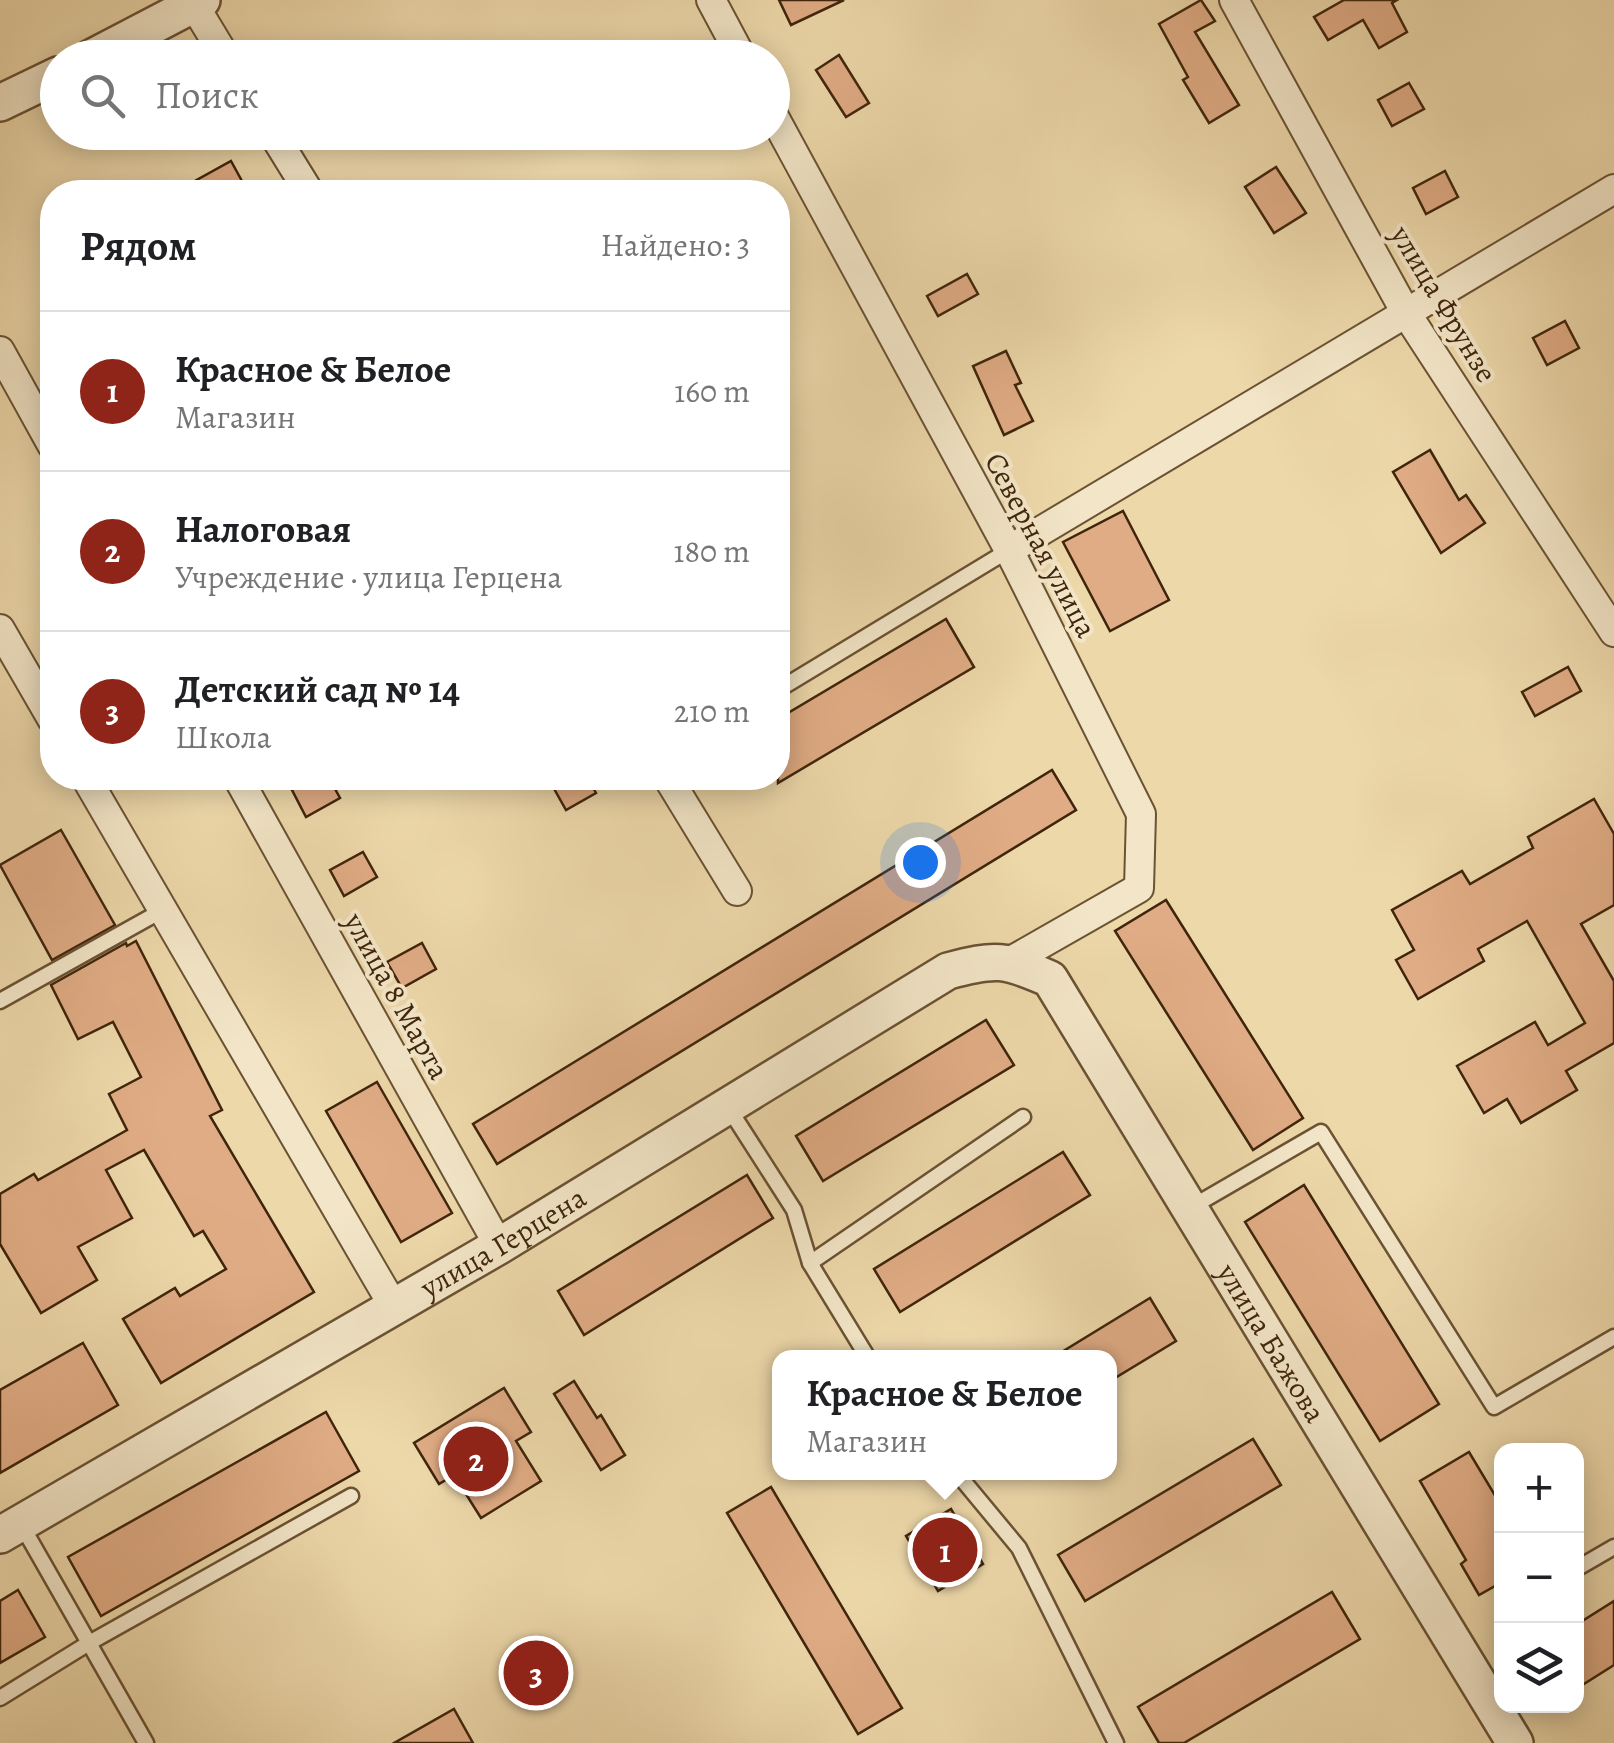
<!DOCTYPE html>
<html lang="ru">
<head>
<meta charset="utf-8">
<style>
	body { margin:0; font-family:Alegreya,serif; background:#f6f6f6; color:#202124 }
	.controls { position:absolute; right:30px; bottom:30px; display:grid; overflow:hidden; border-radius:20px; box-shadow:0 5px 25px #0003 }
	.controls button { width:90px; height:90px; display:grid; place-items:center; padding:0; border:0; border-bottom:2px solid #e0e0e0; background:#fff; color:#202124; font:50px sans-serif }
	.you { position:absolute; left:920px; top:862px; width:35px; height:35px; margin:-25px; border:8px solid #fff; border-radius:50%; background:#1a73e8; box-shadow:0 0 0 15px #1a73e833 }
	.badge { display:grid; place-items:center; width:65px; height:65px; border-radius:50%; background:#8f2418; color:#fff; font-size:32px; font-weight:700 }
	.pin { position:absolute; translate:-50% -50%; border:5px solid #fff; box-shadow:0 2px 10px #0006 }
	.popup { position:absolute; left:772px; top:1350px; width:345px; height:130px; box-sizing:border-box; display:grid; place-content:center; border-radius:20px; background:#fff; filter:drop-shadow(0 2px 8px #0005); font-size:32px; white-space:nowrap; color:#757577 }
	.popup b { font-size:38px; color:#202124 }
	.popup::after { content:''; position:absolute; left:50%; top:100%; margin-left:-20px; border:20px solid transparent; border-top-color:#fff }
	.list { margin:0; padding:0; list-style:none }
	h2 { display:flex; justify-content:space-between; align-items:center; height:130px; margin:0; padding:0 40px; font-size:42px }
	h2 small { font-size:32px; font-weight:400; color:#757577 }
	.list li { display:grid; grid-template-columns:65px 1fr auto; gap:30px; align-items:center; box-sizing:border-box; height:160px; padding:0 40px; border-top:2px solid #e0e0e0 }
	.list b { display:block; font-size:38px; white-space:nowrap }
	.list p { margin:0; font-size:32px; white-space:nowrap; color:#757577 }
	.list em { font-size:32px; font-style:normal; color:#757577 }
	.icon { flex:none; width:55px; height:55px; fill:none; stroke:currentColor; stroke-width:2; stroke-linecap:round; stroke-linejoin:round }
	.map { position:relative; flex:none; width:1614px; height:1743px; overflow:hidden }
	.search { position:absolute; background:#fff; box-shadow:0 5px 25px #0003; left:40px; top:40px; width:750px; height:110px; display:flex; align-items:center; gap:25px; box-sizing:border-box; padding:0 35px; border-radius:55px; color:#757577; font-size:38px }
	.panel { position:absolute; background:#fff; box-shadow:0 5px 25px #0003; left:40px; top:180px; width:750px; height:610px; border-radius:40px }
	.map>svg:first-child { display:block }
	.building { fill:#e0ac85; stroke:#3f250b; stroke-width:2.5 }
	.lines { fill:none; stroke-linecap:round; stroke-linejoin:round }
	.service-casing { stroke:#6a5233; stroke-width:19 }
	.minor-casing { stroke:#6a5233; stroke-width:32 }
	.tertiary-casing { stroke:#6a5233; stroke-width:40 }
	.service { stroke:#f3e6c8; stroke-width:14 }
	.minor { stroke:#f3e6c8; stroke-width:28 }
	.tertiary { stroke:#f3e6c8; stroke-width:35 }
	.labels { text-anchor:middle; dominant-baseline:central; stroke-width:8; stroke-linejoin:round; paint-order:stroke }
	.street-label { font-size:30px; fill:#3f250b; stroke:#f3e6c8 }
</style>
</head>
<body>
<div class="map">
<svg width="1614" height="1743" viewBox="0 0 1614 1743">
	<rect width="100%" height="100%" fill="#edd8aa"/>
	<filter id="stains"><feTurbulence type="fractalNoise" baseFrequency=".002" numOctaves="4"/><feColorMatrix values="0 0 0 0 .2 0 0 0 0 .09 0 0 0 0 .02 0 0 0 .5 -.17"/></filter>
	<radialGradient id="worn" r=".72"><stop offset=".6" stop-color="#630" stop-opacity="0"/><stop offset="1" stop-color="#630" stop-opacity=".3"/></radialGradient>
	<!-- building -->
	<g class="building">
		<polygon points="779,0 844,0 791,25"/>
		<polygon points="1201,0 1215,21 1195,32 1239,105 1209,123 1183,80 1188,77 1159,24"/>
		<polygon points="1344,0 1397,0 1392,3 1407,32 1379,48 1363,20 1328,40 1314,17"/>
		<polygon points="839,55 869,103 846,117 816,70"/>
		<polygon points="1409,83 1424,109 1392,126 1378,100"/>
		<polygon points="231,161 248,192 175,192"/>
		<polygon points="1276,167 1306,213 1274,233 1245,187"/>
		<polygon points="1445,171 1458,197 1426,214 1413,188"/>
		<polygon points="967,274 978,294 938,316 927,296"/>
		<polygon points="1565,321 1579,348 1547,365 1533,338"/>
		<polygon points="1006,351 1021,383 1015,385 1033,421 1004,435 973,366"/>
		<polygon points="1430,450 1459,500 1466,495 1485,523 1441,553 1393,472"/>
		<polygon points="1123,511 1169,600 1110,631 1063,542"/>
		<polygon points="946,619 974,667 778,783 778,719"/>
		<polygon points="1568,667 1581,691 1535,716 1522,692"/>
		<polygon points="1052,770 1076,810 497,1164 473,1124"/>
		<polygon points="315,778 329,778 340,798 306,817 292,790"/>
		<polygon points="565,778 588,778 596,793 566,810 552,785"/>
		<polygon points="1594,799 1614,834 1614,905 1581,924 1614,981 1614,1043 1566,1071 1577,1090 1521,1123 1507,1099 1484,1113 1457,1066 1535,1022 1548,1045 1585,1023 1527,921 1478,949 1484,961 1418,999 1396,960 1414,950 1392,910 1462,871 1470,884 1533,848 1528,837"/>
		<polygon points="61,830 115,925 52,960 0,865"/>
		<polygon points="363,852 377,877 344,896 330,870"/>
		<polygon points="1166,900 1303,1118 1253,1150 1115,931"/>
		<polygon points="136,941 222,1110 210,1116 314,1292 161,1383 123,1319 175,1288 180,1296 226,1269 203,1231 194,1236 144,1150 106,1170 132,1218 78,1247 97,1280 41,1313 0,1244 0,1194 34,1174 38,1180 127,1130 109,1094 141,1077 113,1022 78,1039 51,985 126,943 127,946"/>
		<polygon points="422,943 436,969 402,988 387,962"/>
		<polygon points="986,1020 1014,1065 823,1181 796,1136"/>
		<polygon points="377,1082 452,1213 401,1242 326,1111"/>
		<polygon points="1063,1152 1090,1195 900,1312 874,1269"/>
		<polygon points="747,1175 773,1218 584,1335 558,1291"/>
		<polygon points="1304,1185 1439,1404 1380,1441 1245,1222"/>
		<polygon points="1150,1298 1176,1341 1110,1381 1110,1358 1052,1358"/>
		<polygon points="83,1343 118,1405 0,1473 0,1390"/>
		<polygon points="574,1381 597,1418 601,1415 625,1455 601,1470 554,1394"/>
		<polygon points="504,1388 531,1432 516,1441 541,1481 481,1518 454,1475 439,1484 414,1443"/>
		<polygon points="326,1412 359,1471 101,1616 68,1557"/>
		<polygon points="1253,1439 1281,1485 1085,1601 1058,1555"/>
		<polygon points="1469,1452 1502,1507 1502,1582 1479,1595 1461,1564 1466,1560 1420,1481"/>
		<polygon points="771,1487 902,1708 858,1734 727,1513"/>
		<polygon points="951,1509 983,1564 938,1591 906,1536"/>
		<polygon points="18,1590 45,1637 0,1663 0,1601"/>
		<polygon points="1332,1592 1360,1639 1184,1743 1159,1743 1138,1707"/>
		<polygon points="1614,1601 1614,1665 1576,1689 1576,1625"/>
		<polygon points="454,1709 473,1743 394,1743"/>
	</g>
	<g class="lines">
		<!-- service casing -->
		<g class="service-casing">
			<g id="service">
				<polyline points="778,690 1009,550"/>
				<polyline points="0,1001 163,910"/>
				<polyline points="728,1107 794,1210 810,1263 868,1358"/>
				<polyline points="1190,1208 1321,1132 1494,1407 1614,1337"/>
				<polyline points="810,1263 1023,1117"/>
				<polyline points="956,1472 1019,1548 1116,1743"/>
				<polyline points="21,1524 146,1743"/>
				<polyline points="1576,1569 1614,1547"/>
				<polyline points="0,1698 89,1643 351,1496"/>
			</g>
		</g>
		<!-- minor casing -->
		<g class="minor-casing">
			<g id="minor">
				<polyline points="191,0 226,58"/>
				<polyline points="711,0 742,58"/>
				<polyline points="1234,0 1406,313 1614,632"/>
				<polyline points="772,113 1009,550 1141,814 1139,888 1011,961"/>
				<polyline points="272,132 309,192"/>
				<polyline points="0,351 52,445"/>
				<polyline points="1009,550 1614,189"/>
				<polyline points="0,629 52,719"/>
				<polyline points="86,778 394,1307"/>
				<polyline points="238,778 499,1246"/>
				<polyline points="668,778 737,891"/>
			</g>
		</g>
		<!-- tertiary casing -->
		<g class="tertiary-casing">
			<g id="tertiary">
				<polyline points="91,58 202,0"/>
				<polyline points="0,103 58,75"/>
				<path id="s1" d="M0,1535L499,1246L948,971C996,958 1005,959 1050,979L1515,1743"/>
			</g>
		</g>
		<!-- service -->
		<use href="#service" class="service"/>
		<!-- minor -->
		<use href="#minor" class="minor"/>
		<!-- tertiary -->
		<use href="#tertiary" class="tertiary"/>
	</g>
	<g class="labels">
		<!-- street labels -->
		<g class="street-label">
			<text transform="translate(1444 304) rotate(59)">улица Фрунзе</text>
			<text transform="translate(1041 545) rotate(62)">Северная улица</text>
			<text transform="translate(397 996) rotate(61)">улица 8 Марта</text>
			<text stroke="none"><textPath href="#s1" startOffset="582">улица Герцена</textPath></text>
			<text stroke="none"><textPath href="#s1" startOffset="1635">улица Бажова</textPath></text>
		</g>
	</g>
	<rect width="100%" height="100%" filter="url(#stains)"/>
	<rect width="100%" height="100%" fill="url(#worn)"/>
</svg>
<div class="controls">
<button>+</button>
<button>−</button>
<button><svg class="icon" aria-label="layers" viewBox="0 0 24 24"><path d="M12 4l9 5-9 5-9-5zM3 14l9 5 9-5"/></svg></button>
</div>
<div class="you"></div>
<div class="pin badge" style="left:945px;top:1550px">1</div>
<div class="popup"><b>Красное &amp; Белое</b>Магазин</div>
<div class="pin badge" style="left:476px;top:1459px">2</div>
<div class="pin badge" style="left:536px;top:1673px">3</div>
<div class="search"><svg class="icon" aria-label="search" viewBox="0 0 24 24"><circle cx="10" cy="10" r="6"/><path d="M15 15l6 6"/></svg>Поиск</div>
<section class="panel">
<h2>Рядом<small>Найдено: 3</small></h2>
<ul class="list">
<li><span class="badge">1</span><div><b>Красное &amp; Белое</b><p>Магазин</p></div><em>160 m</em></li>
<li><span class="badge">2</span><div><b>Налоговая</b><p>Учреждение · улица Герцена</p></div><em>180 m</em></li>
<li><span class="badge">3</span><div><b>Детский сад № 14</b><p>Школа</p></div><em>210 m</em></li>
</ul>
</section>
</div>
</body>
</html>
